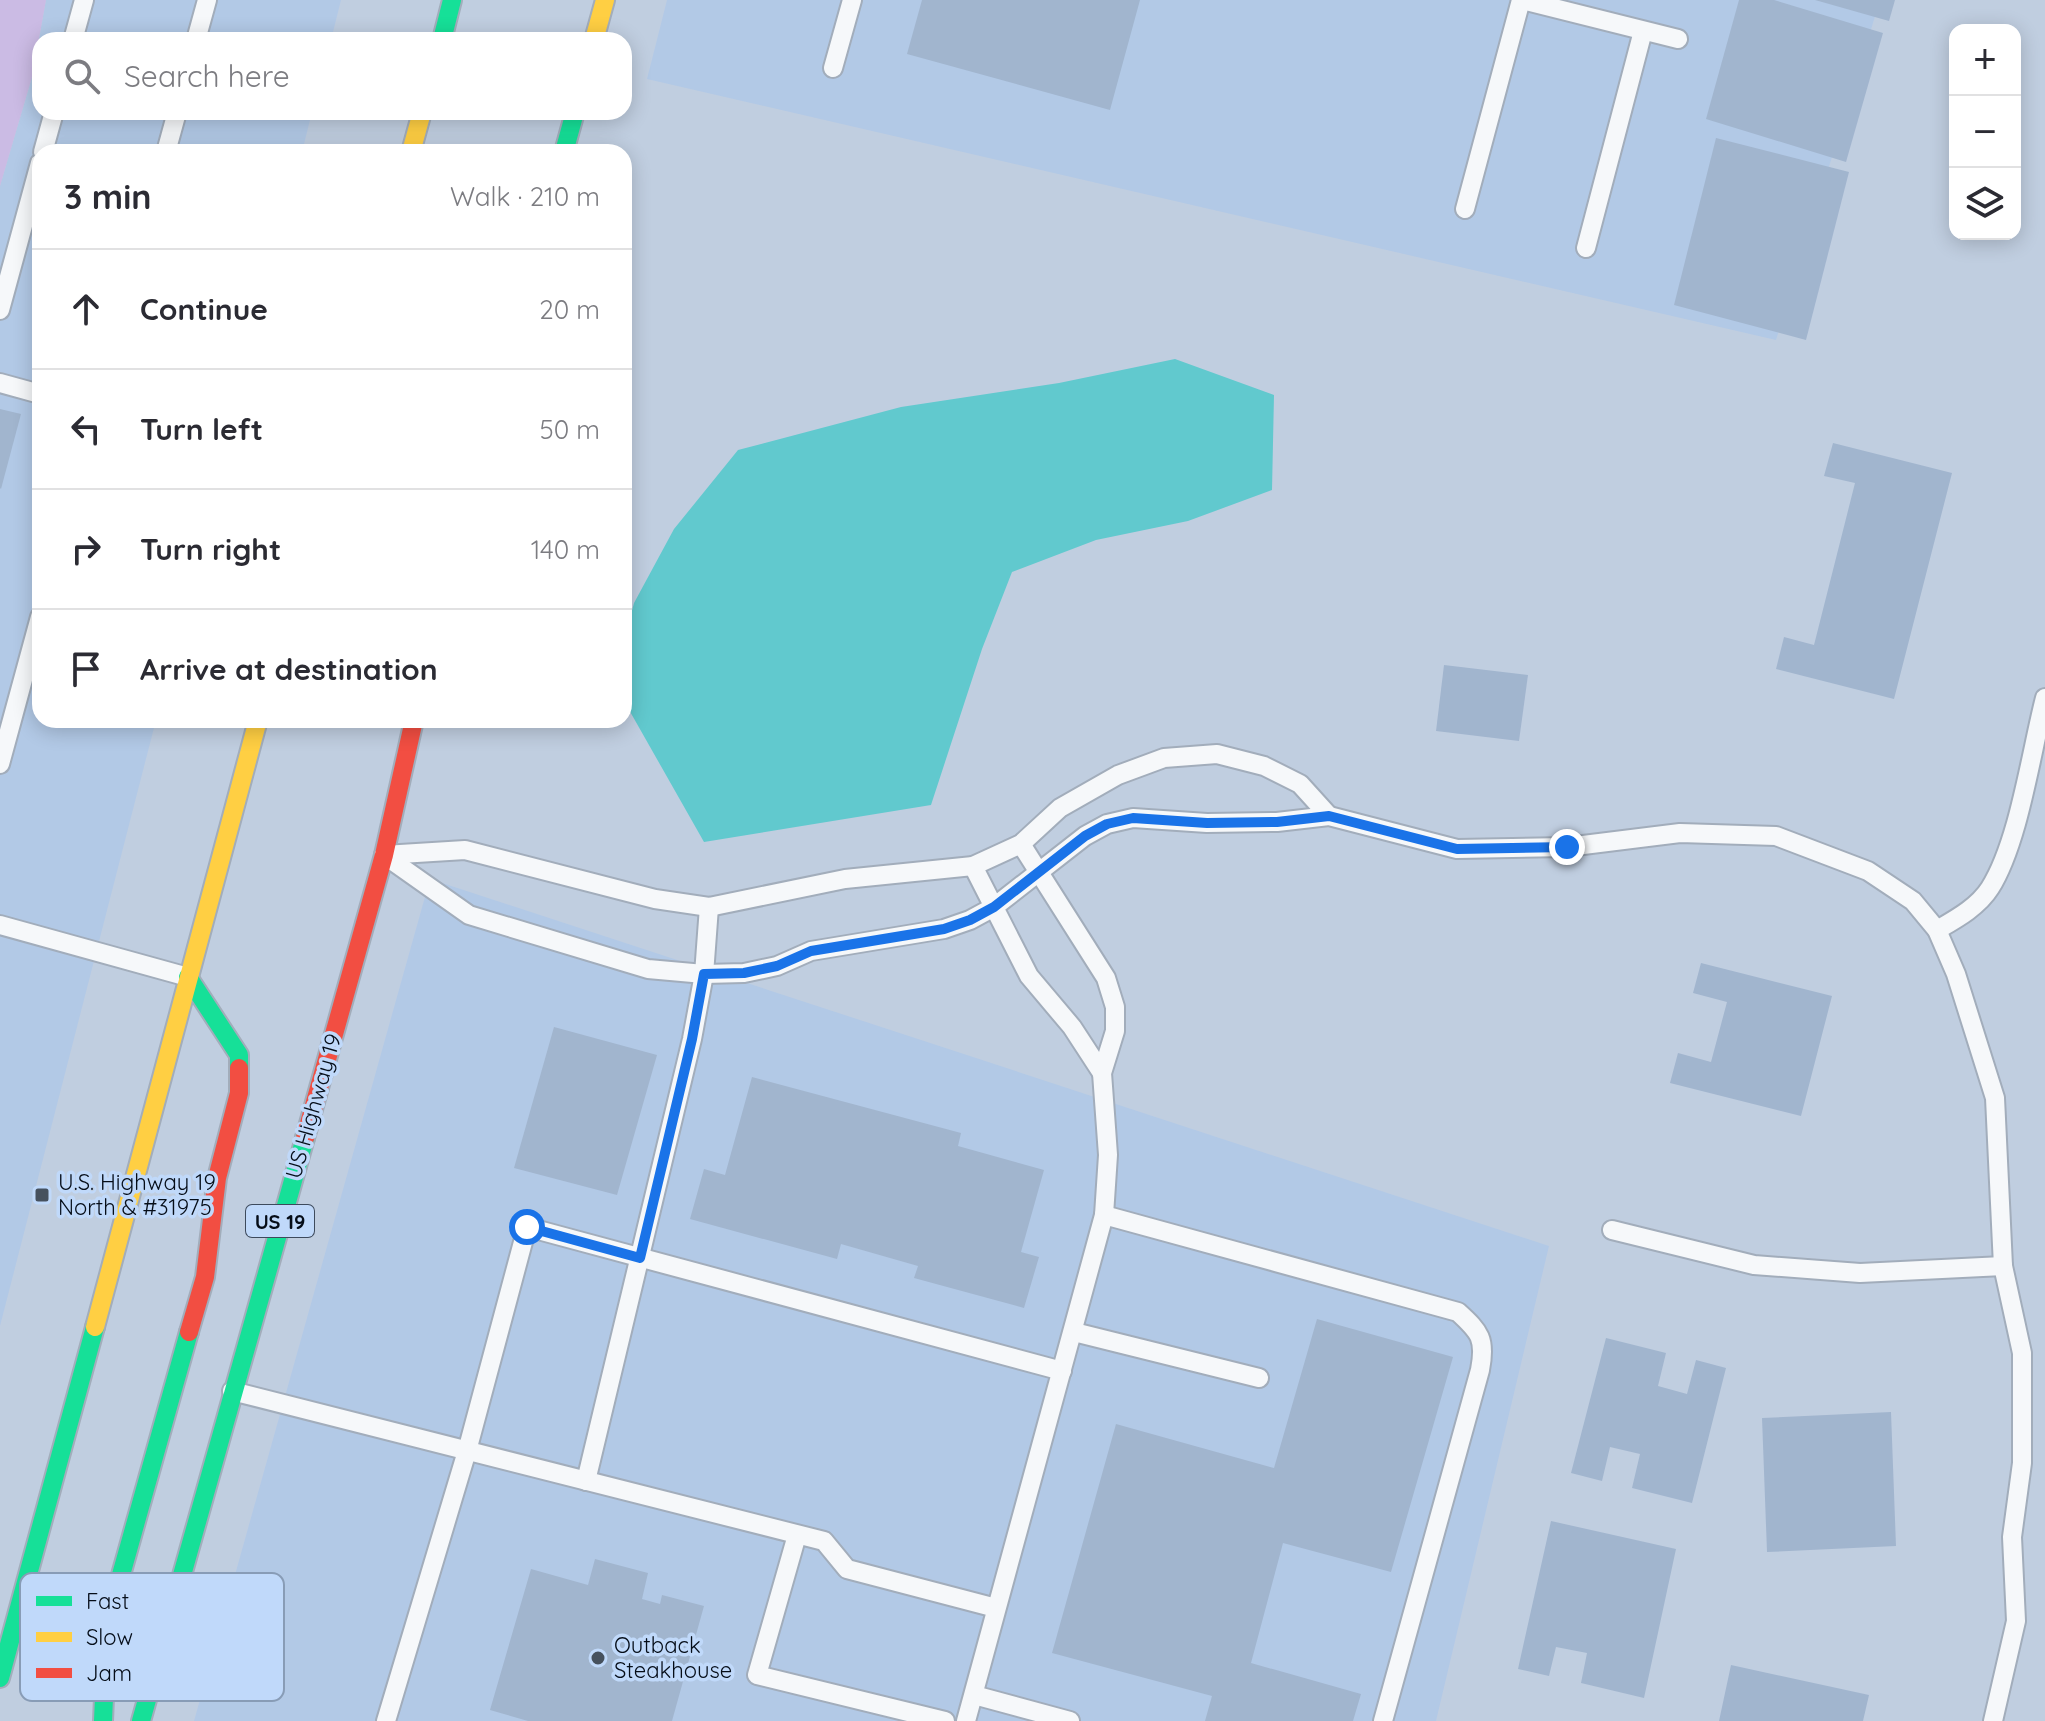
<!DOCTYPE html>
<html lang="en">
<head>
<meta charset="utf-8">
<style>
	body { margin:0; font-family:Quicksand,sans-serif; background:#f2f2f3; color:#2b2b33 }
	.controls { position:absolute; right:24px; top:24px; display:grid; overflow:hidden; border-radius:16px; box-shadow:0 4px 20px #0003 }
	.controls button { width:72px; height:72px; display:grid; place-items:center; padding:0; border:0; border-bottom:2px solid #e1e1e2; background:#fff; color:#2b2b33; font:40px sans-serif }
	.stop { position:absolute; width:24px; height:24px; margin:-18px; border:6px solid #1a73e8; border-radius:50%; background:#fff }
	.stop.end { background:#1a73e8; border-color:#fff; box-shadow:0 2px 8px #0008 }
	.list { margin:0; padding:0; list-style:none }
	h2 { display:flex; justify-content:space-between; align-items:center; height:104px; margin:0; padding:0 32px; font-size:34px }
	h2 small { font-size:26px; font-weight:400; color:#7c7c81 }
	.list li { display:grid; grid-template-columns:52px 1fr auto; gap:24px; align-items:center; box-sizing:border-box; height:120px; padding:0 32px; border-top:2px solid #e1e1e2 }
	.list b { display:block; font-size:30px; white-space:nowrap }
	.list em { font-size:26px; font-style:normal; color:#7c7c81 }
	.icon { flex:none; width:44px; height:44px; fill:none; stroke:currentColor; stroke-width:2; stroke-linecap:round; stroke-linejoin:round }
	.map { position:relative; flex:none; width:2045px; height:1721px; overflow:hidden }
	.search { position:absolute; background:#fff; box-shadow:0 4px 20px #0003; left:32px; top:32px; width:600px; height:88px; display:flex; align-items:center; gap:20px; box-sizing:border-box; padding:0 28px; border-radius:24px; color:#7c7c81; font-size:30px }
	.panel { position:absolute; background:#fff; box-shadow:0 4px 20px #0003; left:32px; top:144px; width:600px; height:584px; border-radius:24px }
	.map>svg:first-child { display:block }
	.built { fill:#b2c9e6 }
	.green { fill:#cbbbe4 }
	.water { fill:#61c9ce }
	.building { fill:#a1b5ce }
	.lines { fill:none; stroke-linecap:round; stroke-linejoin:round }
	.lane-casing { stroke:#a2adbb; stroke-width:22 }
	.fast-casing { stroke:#a2adbb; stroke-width:22 }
	.slow-casing { stroke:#a2adbb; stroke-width:22 }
	.jam-casing { stroke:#a2adbb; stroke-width:22 }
	.lane { stroke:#f6f8fa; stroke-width:18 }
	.fast { stroke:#16e098; stroke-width:18 }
	.slow { stroke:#ffcf43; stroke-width:18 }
	.jam { stroke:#f24e42; stroke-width:18 }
	.route { stroke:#1a73e8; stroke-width:10 }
	.poi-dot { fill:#46515e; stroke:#c0d9fa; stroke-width:3 }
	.labels { text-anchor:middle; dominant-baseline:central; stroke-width:7; stroke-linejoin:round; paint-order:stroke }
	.shield { fill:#c0d9fa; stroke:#3d4a5c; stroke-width:2 }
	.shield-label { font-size:20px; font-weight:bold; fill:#050d18 }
	.street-label { font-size:22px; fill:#050d18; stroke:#c0d9fa }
	.poi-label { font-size:22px; fill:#050d18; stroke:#c0d9fa; text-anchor:start }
	.key { fill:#c0d9fa; stroke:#889cb6; stroke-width:2 }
	.key-label { font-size:22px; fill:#050d18 }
</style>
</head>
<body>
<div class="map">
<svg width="2045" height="1721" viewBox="0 0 2045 1721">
	<rect width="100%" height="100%" fill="#c0cee0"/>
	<!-- built -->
	<g class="built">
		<polygon points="46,0 341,0 331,40 40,40 40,112 312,112 302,152 40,152 40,720 156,720 0,1326 0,186 32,77"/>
		<polygon points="667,0 1880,0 1776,340 647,79"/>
		<polygon points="430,879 1549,1246 1436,1721 194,1721"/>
	</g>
	<!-- green -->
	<polygon class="green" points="0,0 46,0 32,77 0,186"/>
	<!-- water -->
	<polygon class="water" points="1175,359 1274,395 1272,490 1188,521 1096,540 1012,572 982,649 931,805 704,842 624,701 624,640 634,603 674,529 738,450 901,407 1059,383"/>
	<!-- building -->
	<g class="building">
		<polygon points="922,0 1140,0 1110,110 907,54"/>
		<polygon points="1739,0 1774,0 1883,33 1846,162 1706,119"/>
		<polygon points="1815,0 1895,0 1889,21"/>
		<polygon points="1716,138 1849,172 1806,340 1674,305"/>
		<polygon points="0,409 21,414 1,489 0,488"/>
		<polygon points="1833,443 1952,473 1894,699 1776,669 1784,637 1814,645 1855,483 1824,476"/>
		<polygon points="1444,665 1528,675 1519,741 1436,731"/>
		<polygon points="1701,963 1832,996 1801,1116 1670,1083 1678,1053 1711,1062 1727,1002 1693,993"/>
		<polygon points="554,1027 657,1055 617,1195 514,1168"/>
		<polygon points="752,1077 961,1133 958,1146 1044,1170 1021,1252 1039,1257 1024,1308 914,1278 918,1266 841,1244 837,1259 690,1219 704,1169 725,1175"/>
		<polygon points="1317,1319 1453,1357 1391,1572 1283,1543 1251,1663 1361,1694 1353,1721 1205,1721 1212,1696 1052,1653 1116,1424 1274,1468"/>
		<polygon points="1606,1338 1666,1353 1658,1386 1687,1394 1696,1360 1726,1368 1692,1503 1632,1488 1640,1454 1610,1447 1602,1481 1571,1473"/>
		<polygon points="1891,1412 1896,1546 1767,1552 1762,1418"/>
		<polygon points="1551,1521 1676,1549 1644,1698 1581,1683 1587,1653 1556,1647 1549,1676 1518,1669"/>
		<polygon points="595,1559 648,1573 642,1599 660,1604 662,1595 704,1606 672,1721 528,1721 490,1710 531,1569 588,1585"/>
		<polygon points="1731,1665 1869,1695 1863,1721 1719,1721"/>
	</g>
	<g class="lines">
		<!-- lane casing -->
		<g class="lane-casing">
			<g id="lane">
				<polyline points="1522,0 1678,39"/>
				<polyline points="73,40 84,0"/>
				<polyline points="196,40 207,0"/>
				<polyline points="833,68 852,0"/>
				<polyline points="43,152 54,112"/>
				<polyline points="166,152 177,112"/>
				<polyline points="1465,209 1521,0"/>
				<polyline points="1586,248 1643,31"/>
				<polyline points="0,310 40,163"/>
				<polyline points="0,383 40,394"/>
				<polyline points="0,764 40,617"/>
				<polyline points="384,855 469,915 648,969 704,974 744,973 777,966 811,951 944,929 970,920 994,907 1085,836 1107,824 1133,818 1207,823 1277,822 1329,816 1457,849 1567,847 1680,833 1776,836 1868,871 1913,901 1937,930 1956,974 1995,1098 2003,1266 2022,1353 2022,1463 2012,1537 2016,1621 1993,1721"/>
				<polyline points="384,855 465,850 655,899 709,907 845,879 973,866 1021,844 1060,808 1118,775 1164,758 1217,754 1264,766 1300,784 1329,816"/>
				<polyline points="973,866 1029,976 1072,1027 1102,1073"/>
				<polyline points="0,925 188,977"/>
				<path d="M1937,930C1956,919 1978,907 1990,888C2019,842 2031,752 2045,698"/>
				<path d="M1104,1215L1458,1312C1480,1332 1486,1339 1480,1370L1383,1721"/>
				<polyline points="1612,1230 1754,1265 1860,1273 2003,1266"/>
				<polyline points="1074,1332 1259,1378"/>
				<polyline points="232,1391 824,1541 847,1569 996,1608"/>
				<polyline points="586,1481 692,1039 704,974 709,907"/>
				<polyline points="797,1535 757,1675 945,1721"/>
				<polyline points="974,1695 1070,1721"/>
				<polyline points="386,1721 467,1451 527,1227 1062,1371"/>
				<polyline points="966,1721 1104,1215 1108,1155 1102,1073 1115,1031 1115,1007 1106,978 1021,844"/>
			</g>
		</g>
		<!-- fast casing -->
		<g class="fast-casing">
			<g id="fast">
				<polyline points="442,40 452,0"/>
				<polyline points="564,152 575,112"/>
				<polyline points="188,977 239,1055 239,1068"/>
				<polyline points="0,1678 95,1327"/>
				<polyline points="103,1721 107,1625 189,1332"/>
				<polyline points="141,1721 305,1138"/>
			</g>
		</g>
		<!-- slow casing -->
		<g class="slow-casing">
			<g id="slow">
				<polyline points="594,40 605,0"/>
				<polyline points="411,152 422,112"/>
				<polyline points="95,1327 258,720"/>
			</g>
		</g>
		<!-- jam casing -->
		<g class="jam-casing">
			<g id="jam">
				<polyline points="305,1138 384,855 414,720"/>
				<polyline points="189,1332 205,1277 217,1178 239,1093 239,1068"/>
			</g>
		</g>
		<!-- lane -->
		<use href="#lane" class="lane"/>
		<!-- fast -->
		<use href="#fast" class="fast"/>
		<!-- slow -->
		<use href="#slow" class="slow"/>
		<!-- jam -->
		<use href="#jam" class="jam"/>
	</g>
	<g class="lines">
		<!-- route -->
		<polyline class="route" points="527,1227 640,1258 692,1039 704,974 744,973 777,966 811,951 944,929 970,920 994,907 1085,836 1107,824 1133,818 1207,823 1277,822 1329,816 1457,849 1567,847"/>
	</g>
	<!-- markers -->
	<g class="poi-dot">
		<rect x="34" y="1187" width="16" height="16" rx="4"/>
		<circle cx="598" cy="1658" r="8"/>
	</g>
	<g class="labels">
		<!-- shield labels -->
		<rect class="shield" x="246" y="1205" width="68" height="32" rx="6"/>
		<g class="shield-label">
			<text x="280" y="1221">US 19</text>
		</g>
		<!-- street labels -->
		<g class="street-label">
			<text transform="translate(313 1106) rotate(-74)">US Highway 19</text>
		</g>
		<!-- poi labels -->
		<g class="poi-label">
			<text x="58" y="1182">U.S. Highway 19<tspan x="58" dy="25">North &amp; #31975</tspan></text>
			<text x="614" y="1645">Outback<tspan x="614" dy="25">Steakhouse</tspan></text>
		</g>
	</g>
	<!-- legend -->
	<rect x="20" y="1573" width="264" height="128" rx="12" class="key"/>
	<rect x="36" y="1596" width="36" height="10" fill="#16e098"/>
	<rect x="36" y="1632" width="36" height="10" fill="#ffcf43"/>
	<rect x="36" y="1668" width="36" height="10" fill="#f24e42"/>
	<g class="key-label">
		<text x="86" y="1609">Fast</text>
		<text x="86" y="1645">Slow</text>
		<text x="86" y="1681">Jam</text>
	</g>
</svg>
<div class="controls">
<button>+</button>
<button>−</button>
<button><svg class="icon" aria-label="layers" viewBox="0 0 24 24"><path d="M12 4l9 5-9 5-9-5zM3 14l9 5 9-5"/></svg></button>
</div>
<div class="stop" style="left:527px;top:1227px"></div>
<div class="stop end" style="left:1567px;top:847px"></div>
<div class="search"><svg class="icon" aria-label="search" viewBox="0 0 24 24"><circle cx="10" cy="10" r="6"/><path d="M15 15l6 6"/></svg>Search here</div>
<section class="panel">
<h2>3 min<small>Walk · 210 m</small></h2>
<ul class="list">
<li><svg class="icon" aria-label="ahead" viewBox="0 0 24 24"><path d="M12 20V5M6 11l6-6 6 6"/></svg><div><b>Continue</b></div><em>20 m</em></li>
<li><svg class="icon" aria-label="left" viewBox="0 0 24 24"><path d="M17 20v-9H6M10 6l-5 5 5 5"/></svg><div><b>Turn left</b></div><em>50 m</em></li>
<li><svg class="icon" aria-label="right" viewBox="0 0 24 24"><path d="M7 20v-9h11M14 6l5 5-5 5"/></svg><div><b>Turn right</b></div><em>140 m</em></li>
<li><svg class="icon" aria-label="arrive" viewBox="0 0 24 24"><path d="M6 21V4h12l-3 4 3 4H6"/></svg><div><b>Arrive at destination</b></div></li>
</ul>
</section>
</div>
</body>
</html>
